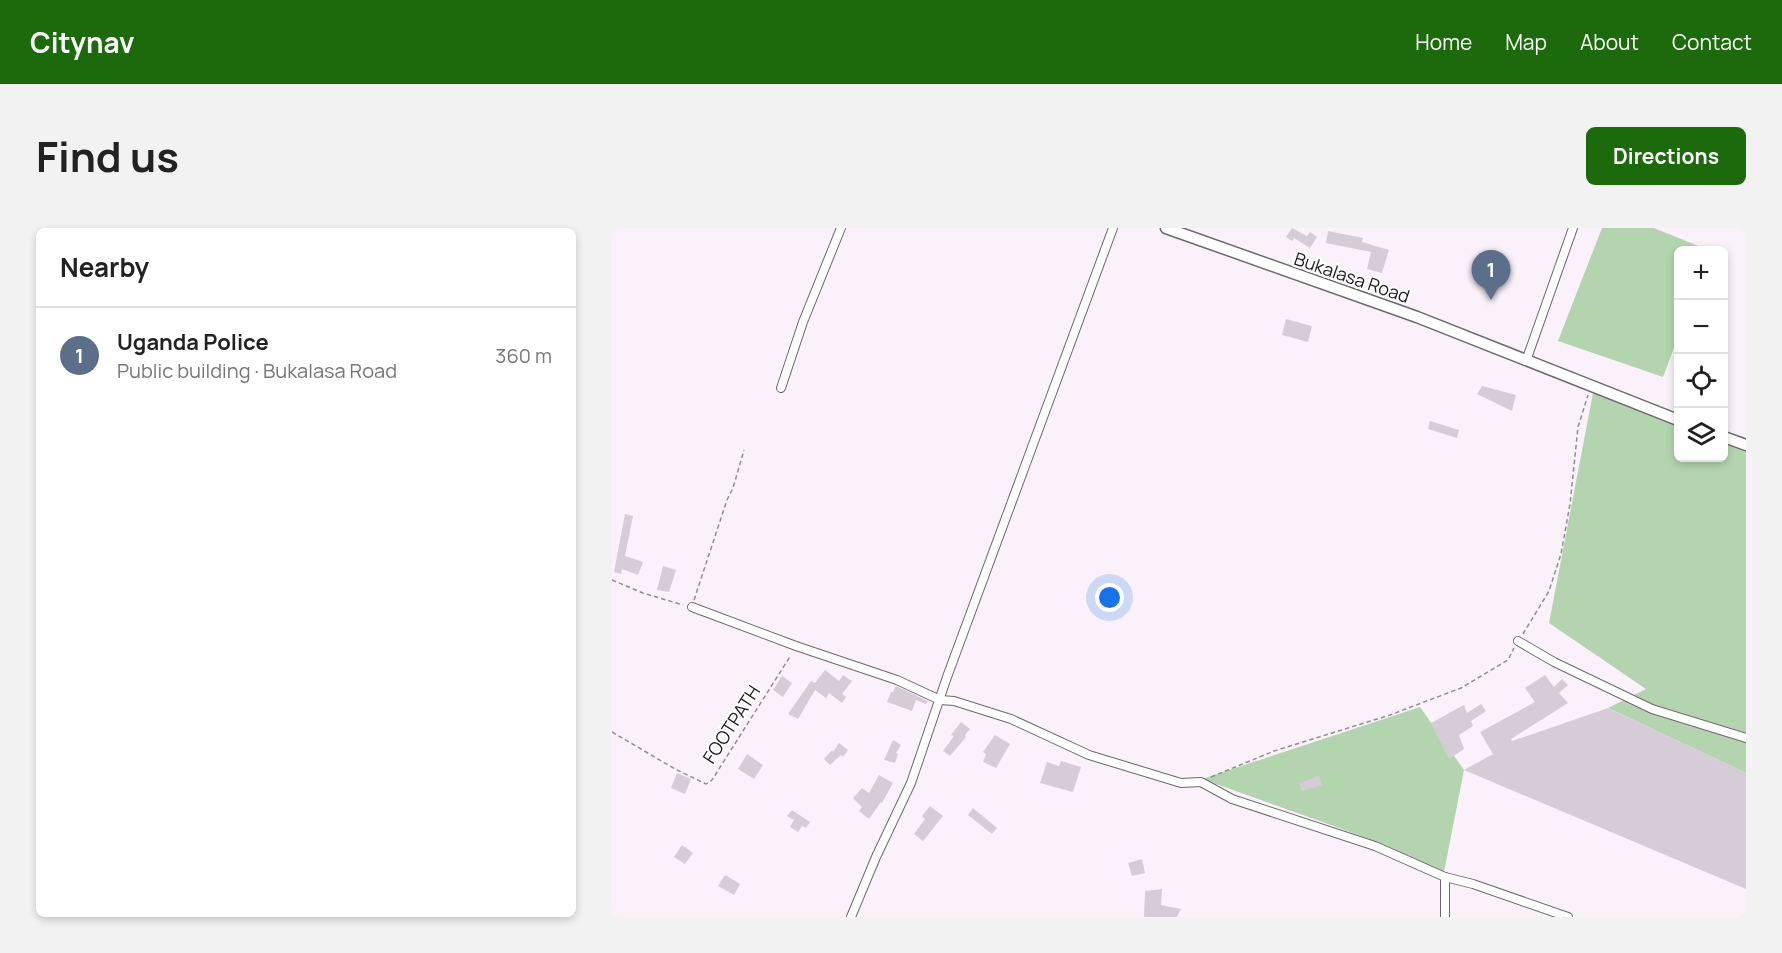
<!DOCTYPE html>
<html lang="en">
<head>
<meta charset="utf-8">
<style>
	body { margin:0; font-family:Manrope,sans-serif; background:#f2f2f2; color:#222 }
	.controls { position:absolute; right:18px; top:18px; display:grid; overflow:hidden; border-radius:9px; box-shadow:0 3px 9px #0003 }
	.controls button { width:54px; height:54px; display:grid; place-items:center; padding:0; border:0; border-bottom:2px solid #e0e0e0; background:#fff; color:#222; font:30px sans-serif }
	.you { position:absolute; left:498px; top:370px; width:21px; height:21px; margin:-15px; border:4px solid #fff; border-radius:50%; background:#1a73e8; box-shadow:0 0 0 9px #1a73e833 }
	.badge { display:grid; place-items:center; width:39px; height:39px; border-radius:50%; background:#1c6a0c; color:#fff; font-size:20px; font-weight:700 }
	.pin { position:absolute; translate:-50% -50px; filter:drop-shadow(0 2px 3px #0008) }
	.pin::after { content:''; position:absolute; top:32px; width:21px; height:18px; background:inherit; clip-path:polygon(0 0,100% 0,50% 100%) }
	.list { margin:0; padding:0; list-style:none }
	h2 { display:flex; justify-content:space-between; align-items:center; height:78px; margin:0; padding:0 24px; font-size:26px }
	h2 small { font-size:20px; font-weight:400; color:#767676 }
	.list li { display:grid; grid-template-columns:39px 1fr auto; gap:18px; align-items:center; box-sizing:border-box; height:96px; padding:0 24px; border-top:2px solid #e0e0e0 }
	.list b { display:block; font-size:22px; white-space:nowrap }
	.list p { margin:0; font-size:20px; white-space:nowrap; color:#767676 }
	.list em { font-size:20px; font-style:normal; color:#767676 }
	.icon { flex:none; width:33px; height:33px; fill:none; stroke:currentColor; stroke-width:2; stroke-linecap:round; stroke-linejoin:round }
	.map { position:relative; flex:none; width:1134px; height:689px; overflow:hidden; border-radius:9px }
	header { display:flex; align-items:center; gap:36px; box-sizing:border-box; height:84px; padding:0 30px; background:#1c6a0c; color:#fff }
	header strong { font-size:28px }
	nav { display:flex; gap:33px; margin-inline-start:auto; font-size:21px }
	.intro { display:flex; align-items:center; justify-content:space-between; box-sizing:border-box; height:144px; padding:0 36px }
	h1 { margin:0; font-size:42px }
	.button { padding:15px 27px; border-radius:9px; background:#1c6a0c; color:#fff; font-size:21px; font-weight:700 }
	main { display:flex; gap:36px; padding:0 36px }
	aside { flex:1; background:#fff; border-radius:9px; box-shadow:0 3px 9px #0003 }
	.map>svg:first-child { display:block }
	.green { fill:#b4d4af }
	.building { fill:#d6ccd7 }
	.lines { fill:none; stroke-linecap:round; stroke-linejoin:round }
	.street-casing { stroke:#6e666f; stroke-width:10 }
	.secondary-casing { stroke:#6e666f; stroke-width:13 }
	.path { stroke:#928c93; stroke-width:1.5; stroke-dasharray:4.5 3; stroke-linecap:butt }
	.street { stroke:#fff; stroke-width:8 }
	.secondary { stroke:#fff; stroke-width:10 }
	.labels { text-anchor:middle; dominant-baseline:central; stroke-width:4.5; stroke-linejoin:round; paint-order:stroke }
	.street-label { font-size:18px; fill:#1f1c20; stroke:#fff }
</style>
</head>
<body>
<header>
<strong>Citynav</strong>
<nav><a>Home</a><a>Map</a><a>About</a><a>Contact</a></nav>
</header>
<div class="intro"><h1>Find us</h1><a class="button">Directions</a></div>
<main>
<aside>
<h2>Nearby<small></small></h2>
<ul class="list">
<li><span class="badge" style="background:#5c6f8a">1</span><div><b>Uganda Police</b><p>Public building · Bukalasa Road</p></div><em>360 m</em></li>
</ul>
</aside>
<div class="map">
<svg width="1134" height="689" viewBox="0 0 1134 689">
	<rect width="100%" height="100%" fill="#faf1fb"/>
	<!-- green -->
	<g class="green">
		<polygon points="990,0 1042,0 1096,22 1066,22 1066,109 1051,149 946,113"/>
		<polygon points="981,165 1066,195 1066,230 1112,230 1112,211 1134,219 1134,545 996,480 1034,461 937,395"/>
		<polygon points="808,479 852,542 832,644 766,614 590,551"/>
	</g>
	<!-- building -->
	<g class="building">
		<polygon points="680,0 695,8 698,4 705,9 698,20 682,10 680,13 674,9"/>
		<polygon points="716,3 751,10 750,14 777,22 770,45 755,41 759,24 714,15"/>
		<polygon points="674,91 700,98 696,114 670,107"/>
		<polygon points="870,158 904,167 900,183 865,166"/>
		<polygon points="818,193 847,202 845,210 816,201"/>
		<polygon points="13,286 21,288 13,328 31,334 26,347 10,341 9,346 2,344"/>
		<polygon points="51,338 64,342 57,364 45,362"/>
		<polygon points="213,442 227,453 231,447 240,453 230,466 234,469 230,475 217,465 214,470 203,462 186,491 176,486 199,453 203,455"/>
		<polygon points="933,447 942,459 950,451 956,457 947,465 956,475 899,511 900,513 996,480 1134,545 1134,661 852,542 881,526 868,504 923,474 913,460"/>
		<polygon points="170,448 180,455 171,469 161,462"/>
		<polygon points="284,458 316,473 314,476 304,472 300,483 275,474 279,464 281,464"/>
		<polygon points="869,476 874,483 859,493 861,498 847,507 852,521 837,531 819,495 852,477 855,485"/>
		<polygon points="349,494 358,501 353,507 354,509 338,528 331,523 342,508 339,507"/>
		<polygon points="383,507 398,516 384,540 371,534 374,526 371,524"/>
		<polygon points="281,512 289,517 284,525 286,526 283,535 272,532"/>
		<polygon points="227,515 236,522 231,529 229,527 218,537 212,531 220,522 221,524"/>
		<polygon points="135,526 151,537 142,551 126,541"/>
		<polygon points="449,533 469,539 461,564 428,555 435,534 447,538"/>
		<polygon points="65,545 79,551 73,566 59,560"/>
		<polygon points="267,547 281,555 270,575 269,574 257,591 247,583 250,579 241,570 250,560 257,565"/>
		<polygon points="707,548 710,557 690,563 687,555"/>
		<polygon points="318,578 331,588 311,613 302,606 313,591 310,588"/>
		<polygon points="361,580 385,600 380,606 356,587"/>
		<polygon points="180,582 198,594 194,600 190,598 186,604 178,599 182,592 175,588"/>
		<polygon points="70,617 81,625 73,636 62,629"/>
		<polygon points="530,631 533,645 520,648 516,635"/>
		<polygon points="113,647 128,656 122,667 106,658"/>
		<polygon points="550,661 549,677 569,681 565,689 532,689 533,663"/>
	</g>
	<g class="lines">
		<!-- street casing -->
		<g class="street-casing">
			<g id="street">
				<polyline points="914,133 961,0"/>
				<polyline points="169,160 191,94 229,0"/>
				<polyline points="80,379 184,418 285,452 328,472 342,473 399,491 477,527 569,555 589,554 620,571 763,618 833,649 861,656 956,689"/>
				<polyline points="906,413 942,434 1040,481 1134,510"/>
				<polyline points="833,649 833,689"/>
				<polyline points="239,689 264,629 299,555 335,449 501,0"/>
			</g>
		</g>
		<!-- secondary casing -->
		<g class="secondary-casing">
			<g id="secondary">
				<polyline points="554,0 805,89 1066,192"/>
				<polyline points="1112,209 1134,217"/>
			</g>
		</g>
		<!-- path -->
		<g class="path">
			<polyline points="0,352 31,365 71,377"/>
			<polyline points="82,372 115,272 121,260 132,222"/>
			<polyline points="911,406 937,363 949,326 958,276 966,199 976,167"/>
			<polyline points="0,504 63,541 94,556 100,552 179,427"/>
			<polyline points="599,549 662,523 778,487 849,460 896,432 902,420"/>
		</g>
		<!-- street -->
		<use href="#street" class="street"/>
		<!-- secondary -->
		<use href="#secondary" class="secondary"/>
	</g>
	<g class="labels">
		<!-- street labels -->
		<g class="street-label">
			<text transform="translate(740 49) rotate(19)">Bukalasa Road</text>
			<text transform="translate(119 496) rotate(-57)">FOOTPATH</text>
		</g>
	</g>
</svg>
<div class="controls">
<button>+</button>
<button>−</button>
<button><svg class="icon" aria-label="locate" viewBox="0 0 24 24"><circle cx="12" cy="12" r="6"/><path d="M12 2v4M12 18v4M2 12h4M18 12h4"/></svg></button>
<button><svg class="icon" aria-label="layers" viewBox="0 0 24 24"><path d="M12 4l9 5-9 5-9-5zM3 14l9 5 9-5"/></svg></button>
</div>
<div class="you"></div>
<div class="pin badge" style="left:879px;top:72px;background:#5c6f8a">1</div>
</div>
</main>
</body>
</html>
